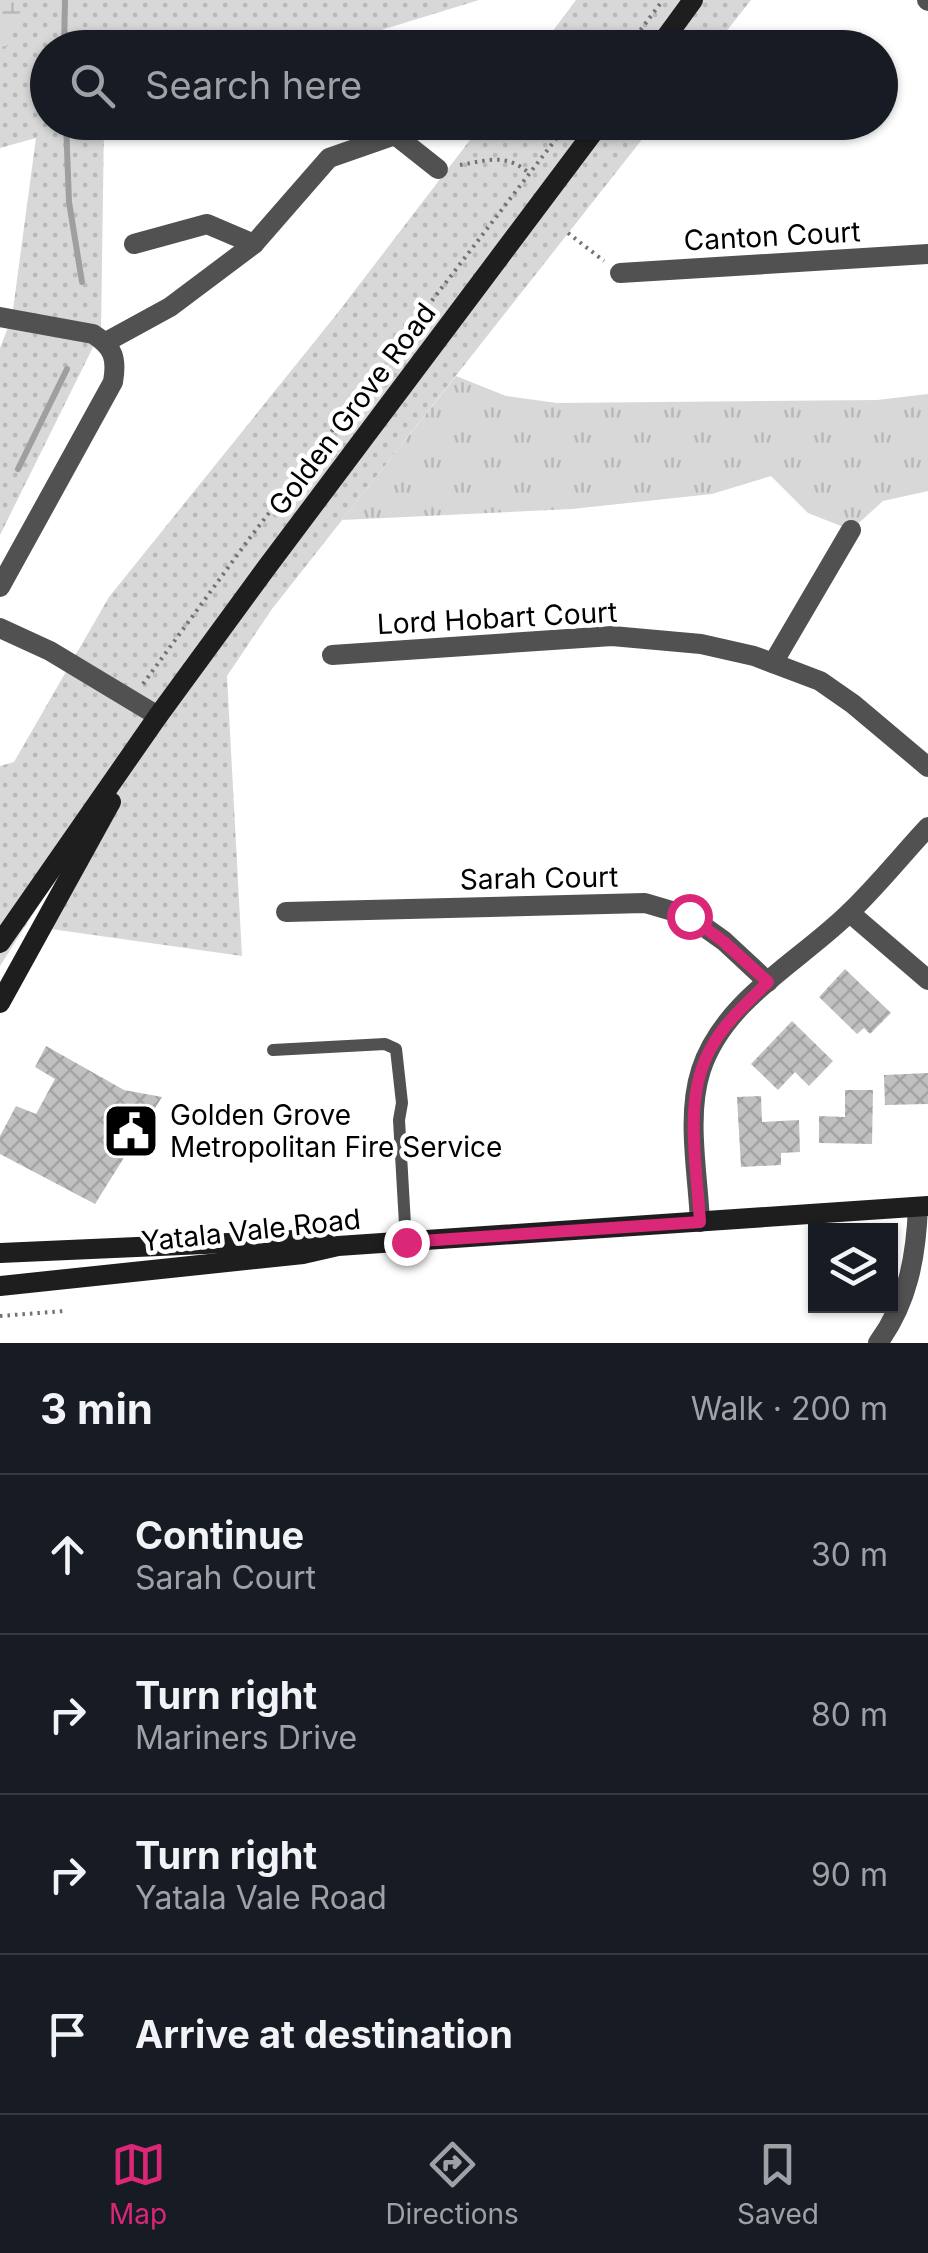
<!DOCTYPE html>
<html lang="en">
<head>
<meta charset="utf-8">
<style>
	body { margin:0; font-family:Inter,sans-serif; background:#242831; color:#f1f3f6 }
	.controls { position:absolute; right:30px; bottom:30px; display:grid; overflow:hidden; border-radius:0px; box-shadow:0 2px 8px #0004 }
	.controls button { width:90px; height:90px; display:grid; place-items:center; padding:0; border:0; border-bottom:2px solid #363941; background:#171b24; color:#f1f3f6; font:50px sans-serif }
	.stop { position:absolute; width:30px; height:30px; margin:-22px; border:8px solid #db2777; border-radius:50%; background:#fff }
	.stop.end { background:#db2777; border-color:#fff; box-shadow:0 2px 10px #0008 }
	.list { margin:0; padding:0; list-style:none }
	h2 { display:flex; justify-content:space-between; align-items:center; height:130px; margin:0; padding:0 40px; font-size:42px }
	h2 small { font-size:32px; font-weight:400; color:#9ea1a6 }
	.list li { display:grid; grid-template-columns:65px 1fr auto; gap:30px; align-items:center; box-sizing:border-box; height:160px; padding:0 40px; border-top:2px solid #363941 }
	.list b { display:block; font-size:38px; white-space:nowrap }
	.list p { margin:0; font-size:32px; white-space:nowrap; color:#9ea1a6 }
	.list em { font-size:32px; font-style:normal; color:#9ea1a6 }
	.icon { flex:none; width:55px; height:55px; fill:none; stroke:currentColor; stroke-width:2; stroke-linecap:round; stroke-linejoin:round }
	.map { position:relative; flex:none; width:928px; height:1343px; overflow:hidden }
	.search { position:absolute; background:#171b24; box-shadow:0 2px 8px #0004; left:30px; right:30px; top:30px; height:110px; display:flex; align-items:center; gap:25px; box-sizing:border-box; padding:0 35px; border-radius:55px; color:#9ea1a6; font-size:38px }
	.sheet { height:770px; background:#171b24 }
	nav { display:flex; justify-content:space-around; align-items:center; box-sizing:border-box; height:140px; border-top:2px solid #363941; background:#171b24; font-size:28px; color:#9ea1a6 }
	nav a { display:grid; justify-items:center; gap:5px }
	nav .on { color:#db2777 }
	.map>svg:first-child { display:block }
	.grass { fill:url(#grass-dots) }
	.wetland { fill:url(#wetland-marsh) }
	.park { fill:url(#park-tufts) }
	.lines { fill:none; stroke-linecap:round; stroke-linejoin:round }
	.stream { stroke:#9f9f9f; stroke-width:6 }
	.building { fill:url(#building-cross-hatch) }
	.path { stroke:#737373; stroke-width:4; stroke-dasharray:2.5 5; stroke-linecap:butt }
	.service { stroke:#515151; stroke-width:12 }
	.minor { stroke:#515151; stroke-width:20 }
	.secondary { stroke:#1e1e1e; stroke-width:20 }
	.route { stroke:#db2777; stroke-width:12 }
	.labels { text-anchor:middle; dominant-baseline:central; stroke-width:9; stroke-linejoin:round; paint-order:stroke }
	.street-label { font-size:28px; fill:#000; stroke:#fff }
	.poi-label { font-size:28px; fill:#000; stroke:#fff; text-anchor:start }
</style>
</head>
<body>
<div class="map">
<svg width="928" height="1343" viewBox="0 0 928 1343">
	<defs>
		<pattern id="grass-dots" width="8" height="8" patternUnits="userSpaceOnUse" patternTransform="scale(2.5)"><rect width="8" height="8" fill="#d8d8d8"/><path d="M2 2h.1M6 6h.1" fill="none" stroke="#b8b8b8" stroke-width="1.8" stroke-linecap="round"/></pattern>
		<pattern id="wetland-marsh" width="20" height="14" patternUnits="userSpaceOnUse" patternTransform="scale(2.5)"><rect width="20" height="14" fill="#d8d8d8"/><path d="M1 5h8M5 5V1M11 12h8M15 12V8" fill="none" stroke="#b8b8b8"/></pattern>
		<pattern id="park-tufts" width="24" height="20" patternUnits="userSpaceOnUse" patternTransform="scale(2.5)"><rect width="24" height="20" fill="#d8d8d8"/><path d="M3 7l-1-3M5 7V3M7 7l1-3M15 17l-1-3M17 17v-4M19 17l1-3" fill="none" stroke="#b8b8b8"/></pattern>
		<pattern id="building-cross-hatch" width="8" height="8" patternUnits="userSpaceOnUse" patternTransform="scale(2.5)"><rect width="8" height="8" fill="#c0c0c0"/><path d="M0 0l8 8M0 8l8-8" fill="none" stroke="#a3a3a3"/></pattern>
	</defs>
	<rect width="100%" height="100%" fill="#fff"/>
	<!-- grass -->
	<g class="grass">
		<polygon points="0,0 479,0 326,47 48,48 48,122 104,123 101,331 0,535 0,348 12,317 36,138 0,148"/>
		<polygon points="576,0 751,0 714,47 540,48"/>
		<polygon points="483,123 655,123 272,609 227,676 242,956 44,928 139,747 0,966 0,766 14,762 109,597 336,315"/>
	</g>
	<!-- wetland -->
	<polygon class="wetland" points="0,0 24,2 0,62"/>
	<!-- park -->
	<polygon class="park" points="456,376 506,396 557,403 877,400 928,394 928,491 883,501 851,530 808,513 771,476 712,494 572,509 342,520"/>
	<g class="lines">
		<!-- stream -->
		<g class="stream">
			<polyline points="64,48 65,0"/>
			<polyline points="66,122 69,202 82,282"/>
			<polyline points="18,469 67,369"/>
		</g>
	</g>
	<!-- building -->
	<g class="building">
		<polygon points="845,969 891,1013 870,1034 864,1028 857,1034 819,997"/>
		<polygon points="792,1021 833,1061 809,1086 795,1072 778,1090 751,1064"/>
		<polygon points="46,1046 124,1090 162,1097 95,1204 0,1154 0,1136 16,1106 36,1114 55,1079 35,1067"/>
		<polygon points="928,1073 928,1104 885,1105 884,1075"/>
		<polygon points="845,1090 873,1090 872,1144 819,1143 819,1116 845,1117"/>
		<polygon points="761,1096 762,1122 799,1120 800,1152 781,1153 781,1165 741,1167 737,1097"/>
	</g>
	<g class="lines">
		<!-- path -->
		<g class="path">
			<polyline points="627,48 663,0"/>
			<path d="M460,165C489,160 507,153 530,174"/>
			<polyline points="568,233 604,261"/>
			<polyline points="143,684 249,539 569,122"/>
			<polyline points="0,1316 64,1311"/>
		</g>
		<!-- service -->
		<polyline class="service" points="273,1050 385,1044 396,1049 402,1103 399,1120 406,1242"/>
		<!-- minor -->
		<g class="minor">
			<polyline points="927,0 928,1"/>
			<polyline points="395,135 438,169"/>
			<polyline points="134,244 207,224 254,244"/>
			<polyline points="620,273 928,254"/>
			<path d="M0,317L93,334C114,347 117,359 113,382L0,587"/>
			<polyline points="106,342 170,307 254,244 329,158 432,122"/>
			<polyline points="0,628 50,651 158,716"/>
			<polyline points="332,655 612,636 701,644 754,656 820,681 853,704 928,767"/>
			<polyline points="773,663 851,530"/>
			<polyline points="286,912 645,903 689,916 724,941 768,982"/>
			<polyline points="850,913 928,980"/>
			<path d="M700,1222C698,1174 686,1116 701,1070C724,999 801,961 851,911C878,885 902,855 928,827"/>
			<path d="M878,1343C908,1302 916,1257 918,1207"/>
		</g>
		<!-- secondary -->
		<g class="secondary">
			<polyline points="658,48 693,0"/>
			<polyline points="0,943 158,716 267,567 601,122"/>
			<polyline points="0,1003 111,802"/>
			<polyline points="0,1253 294,1240 327,1244"/>
			<polyline points="0,1286 303,1254 338,1246 928,1206"/>
		</g>
	</g>
	<g class="lines">
		<!-- route -->
		<path class="route" d="M406,1242L700,1222C697,1166 682,1096 712,1046C726,1021 748,1002 768,982L724,942L689,916"/>
	</g>
	<!-- icons -->
	<defs>
		<g id="civic-square" transform="scale(2.875)"><rect x="-9" y="-9" width="18" height="18" rx="4" fill="#000" stroke="#fff"/><path d="M-.6-6.5H3V-4.5H.6V-3L4-1V1h2V6H-6V1h2V-1L-.6-3ZM-1.2 2.5V6h2.4V2.5Z" fill="#fff"/></g>
	</defs>
	<g fill-rule="evenodd">
		<use href="#civic-square" x="131" y="1131"/>
	</g>
	<g class="labels">
		<!-- street labels -->
		<g class="street-label">
			<text transform="translate(772 236) rotate(-3)">Canton Court</text>
			<text transform="translate(352 409) rotate(-53)">Golden Grove Road</text>
			<text transform="translate(497 618) rotate(-3)">Lord Hobart Court</text>
			<text transform="translate(539 878) rotate(-1)">Sarah Court</text>
			<text transform="translate(251 1230) rotate(-6)">Yatala Vale Road</text>
		</g>
		<!-- poi labels -->
		<g class="poi-label">
			<text x="170" y="1115">Golden Grove<tspan x="170" dy="32">Metropolitan Fire Service</tspan></text>
		</g>
	</g>
</svg>
<div class="controls">
<button><svg class="icon" aria-label="layers" viewBox="0 0 24 24"><path d="M12 4l9 5-9 5-9-5zM3 14l9 5 9-5"/></svg></button>
</div>
<div class="stop" style="left:689px;top:916px"></div>
<div class="stop end" style="left:406px;top:1242px"></div>
<div class="search"><svg class="icon" aria-label="search" viewBox="0 0 24 24"><circle cx="10" cy="10" r="6"/><path d="M15 15l6 6"/></svg>Search here</div>
</div>
<section class="sheet">
<h2>3 min<small>Walk · 200 m</small></h2>
<ul class="list">
<li><svg class="icon" aria-label="ahead" viewBox="0 0 24 24"><path d="M12 20V5M6 11l6-6 6 6"/></svg><div><b>Continue</b><p>Sarah Court</p></div><em>30 m</em></li>
<li><svg class="icon" aria-label="right" viewBox="0 0 24 24"><path d="M7 20v-9h11M14 6l5 5-5 5"/></svg><div><b>Turn right</b><p>Mariners Drive</p></div><em>80 m</em></li>
<li><svg class="icon" aria-label="right" viewBox="0 0 24 24"><path d="M7 20v-9h11M14 6l5 5-5 5"/></svg><div><b>Turn right</b><p>Yatala Vale Road</p></div><em>90 m</em></li>
<li><svg class="icon" aria-label="arrive" viewBox="0 0 24 24"><path d="M6 21V4h12l-3 4 3 4H6"/></svg><div><b>Arrive at destination</b></div></li>
</ul>
</section>
<nav>
<a class="on"><svg class="icon" aria-label="map" viewBox="0 0 24 24"><path d="M3 6l6-2 6 2 6-2v14l-6 2-6-2-6 2zM9 4v14M15 6v14"/></svg>Map</a>
<a><svg class="icon" aria-label="directions" viewBox="0 0 24 24"><path d="M12 3l9 9-9 9-9-9zM9 14v-3h6M13 9l2 2-2 2"/></svg>Directions</a>
<a><svg class="icon" aria-label="saved" viewBox="0 0 24 24"><path d="M7 4h10v16l-5-4-5 4z"/></svg>Saved</a>
</nav>
</body>
</html>
